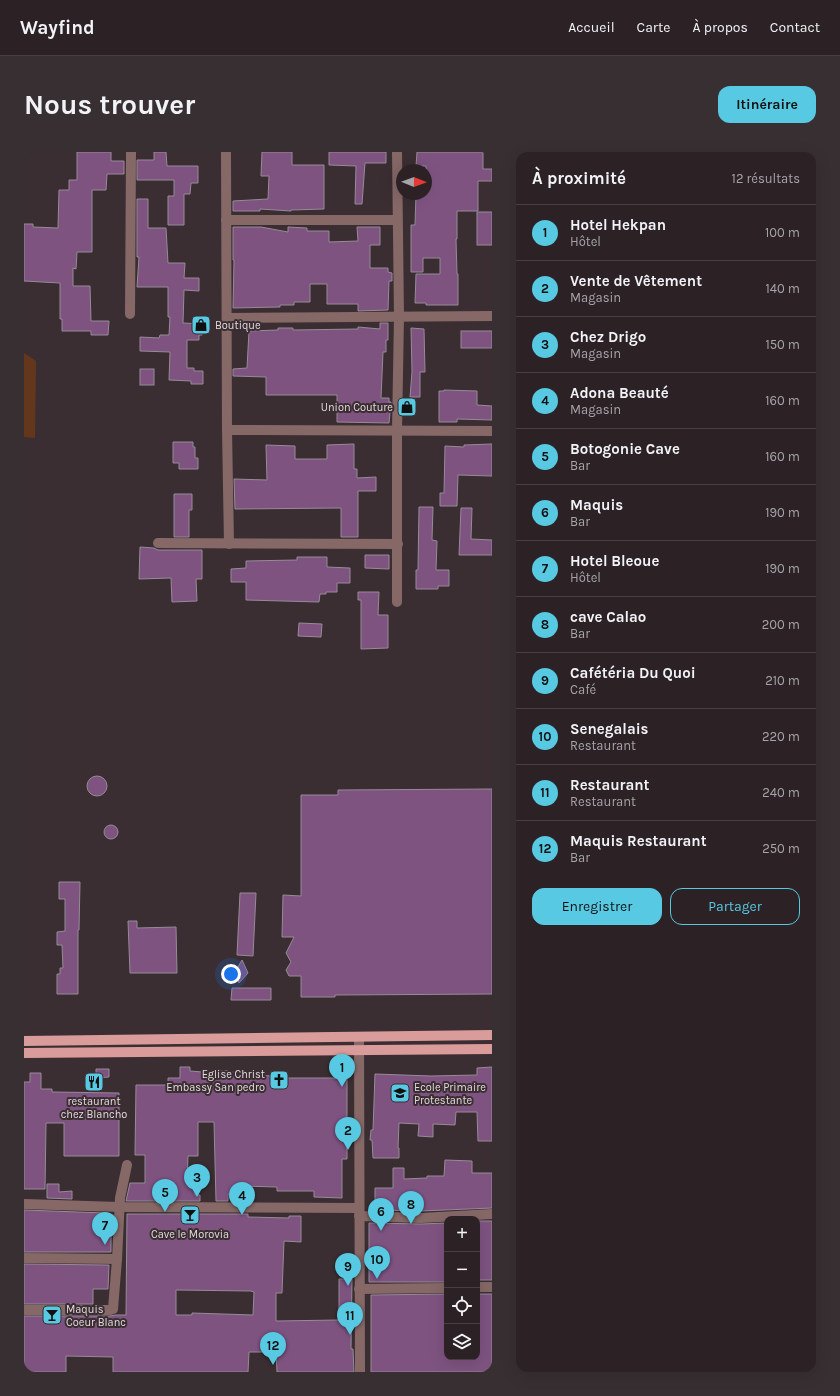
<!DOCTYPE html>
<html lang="fr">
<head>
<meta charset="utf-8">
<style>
	body { margin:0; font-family:Karla,sans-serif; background:#382f32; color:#f1f3f6 }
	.controls { position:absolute; right:12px; bottom:12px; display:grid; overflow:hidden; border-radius:8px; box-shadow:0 4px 16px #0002 }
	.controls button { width:36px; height:36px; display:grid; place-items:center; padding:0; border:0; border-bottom:1px solid #483f43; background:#2c2226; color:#f1f3f6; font:20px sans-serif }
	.compass { position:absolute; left:372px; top:12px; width:36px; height:36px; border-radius:50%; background:#2c2226; box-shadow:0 4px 16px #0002; rotate:91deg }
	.you { position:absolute; left:207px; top:822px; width:14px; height:14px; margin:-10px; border:3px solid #fff; border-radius:50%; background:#1a73e8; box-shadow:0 0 0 6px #1a73e833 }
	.badge { display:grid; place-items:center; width:26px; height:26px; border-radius:50%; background:#57c9e2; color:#111; font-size:13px; font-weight:700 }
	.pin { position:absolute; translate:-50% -33px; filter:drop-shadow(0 1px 2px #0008) }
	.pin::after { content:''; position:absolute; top:21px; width:14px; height:12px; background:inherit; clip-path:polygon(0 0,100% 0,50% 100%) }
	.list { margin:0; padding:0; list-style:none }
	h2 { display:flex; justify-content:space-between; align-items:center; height:52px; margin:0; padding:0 16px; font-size:17px }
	h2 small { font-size:13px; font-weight:400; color:#a6a4a7 }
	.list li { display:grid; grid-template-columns:26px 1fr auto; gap:12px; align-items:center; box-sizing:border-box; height:56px; padding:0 16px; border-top:1px solid #483f43 }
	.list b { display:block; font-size:15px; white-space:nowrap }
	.list p { margin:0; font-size:13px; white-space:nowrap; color:#a6a4a7 }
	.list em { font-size:13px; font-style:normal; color:#a6a4a7 }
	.actions { display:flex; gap:8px; padding:12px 16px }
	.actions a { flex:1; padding:9px 0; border:1px solid #57c9e2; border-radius:12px; text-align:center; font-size:14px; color:#57c9e2 }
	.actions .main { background:#57c9e2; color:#111 }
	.icon { flex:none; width:22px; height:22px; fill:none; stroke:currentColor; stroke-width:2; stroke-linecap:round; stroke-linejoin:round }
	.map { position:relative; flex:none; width:468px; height:1220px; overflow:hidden; border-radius:12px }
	header { display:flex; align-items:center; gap:24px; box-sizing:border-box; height:56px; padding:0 20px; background:#2c2226; border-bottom:1px solid #483f43 }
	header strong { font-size:19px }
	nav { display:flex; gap:22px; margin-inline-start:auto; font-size:14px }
	.intro { display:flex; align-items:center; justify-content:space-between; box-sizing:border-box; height:96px; padding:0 24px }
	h1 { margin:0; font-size:28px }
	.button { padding:10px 18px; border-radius:12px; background:#57c9e2; color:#111; font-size:14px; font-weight:700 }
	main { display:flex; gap:24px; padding:0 24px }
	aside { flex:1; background:#2c2226; border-radius:12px; box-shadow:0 4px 16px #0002 }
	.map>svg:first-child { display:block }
	.green { fill:#64371d }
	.building { fill:#7e5380; stroke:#968b97; fill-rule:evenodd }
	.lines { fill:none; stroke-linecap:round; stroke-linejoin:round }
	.minor { stroke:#866867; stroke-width:10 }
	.major { stroke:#d99c9a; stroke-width:10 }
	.labels { text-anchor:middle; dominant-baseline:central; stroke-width:4; stroke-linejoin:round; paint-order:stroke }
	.poi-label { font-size:11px; fill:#e3dadd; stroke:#3b2e33; text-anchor:start }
</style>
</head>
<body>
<header>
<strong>Wayfind</strong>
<nav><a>Accueil</a><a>Carte</a><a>À propos</a><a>Contact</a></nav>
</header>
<div class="intro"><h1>Nous trouver</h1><a class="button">Itinéraire</a></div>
<main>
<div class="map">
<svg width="468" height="1220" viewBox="0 0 468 1220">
	<rect width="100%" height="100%" fill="#3b2e33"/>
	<!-- green -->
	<polygon class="green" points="0,201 12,209 11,286 0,285"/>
	<!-- building -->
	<g class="building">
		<polygon points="53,0 87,0 87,9 100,9 100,22 83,22 82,38 68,38 68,100 53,100 52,117 49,116 49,134 66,134 67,169 85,169 84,183 67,183 67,179 38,179 38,167 36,167 36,131 0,129 0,72 9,72 9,75 34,76 35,38 45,38 45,28 53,28"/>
		<polygon points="130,0 142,0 143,14 174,14 174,31 167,31 166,42 160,42 160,73 144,73 144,44 150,44 150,28 113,28 113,8 130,8"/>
		<polygon points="238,0 268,0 268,13 300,13 300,57 267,58 267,59 236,57 236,59 209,59 209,49 244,47 245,24 237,24"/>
		<polygon points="305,0 362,0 362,11 341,11 338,52 331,52 332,14 305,13"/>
		<polygon points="393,0 459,0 459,17 468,17 468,29 454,29 454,59 433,59 433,87 432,87 433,122 434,122 434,153 402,153 402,151 391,151 392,122 416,122 416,106 399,106 399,120 387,120 387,73 391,73 392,42 402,42 402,14 392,14"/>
		<polygon points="113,47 124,47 124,76 142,76 144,111 161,111 160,126 175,126 175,139 160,138 159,171 179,172 178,183 175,183 175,188 163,188 163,216 170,216 170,219 179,219 179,232 167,232 167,229 145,228 146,200 116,199 116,185 135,186 136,183 145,183 146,165 144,165 144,135 113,135 115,105 113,105"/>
		<rect x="453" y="60" width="15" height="33"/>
		<polygon points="209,75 237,75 264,80 264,75 283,76 283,79 305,79 305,90 334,89 333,75 356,75 356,93 346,93 346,116 364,116 364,120 368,121 368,129 365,129 364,158 334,159 334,152 303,152 303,132 286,132 286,150 270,150 270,153 256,153 256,155 209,156 210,108 209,108"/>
		<polygon points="356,171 364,171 364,188 362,188 362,200 359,200 357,246 365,246 365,250 367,250 365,271 313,270 313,243 242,243 242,225 209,224 209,217 223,216 225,179 254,178 254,176 269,176 269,178 334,177 334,175 356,177"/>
		<polygon points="387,176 400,177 401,220 396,220 396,245 386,245 388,220"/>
		<rect x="437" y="179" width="31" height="17"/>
		<rect x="116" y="217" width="14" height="16"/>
		<polygon points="420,238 453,239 453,253 468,254 468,268 433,267 433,270 415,270 415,239 420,239"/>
		<polygon points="380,250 390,251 390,258 380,258"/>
		<polygon points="149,290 169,290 169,295 171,295 171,306 174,306 174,317 155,317 155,311 149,311"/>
		<polygon points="330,292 330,317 333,317 333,326 352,325 352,339 334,339 334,385 317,385 317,356 211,357 210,327 243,328 242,293 271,294 271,307 303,307 303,293"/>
		<polygon points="468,292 468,324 434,323 433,354 416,354 416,341 420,341 421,294 440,295 440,293"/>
		<polygon points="150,342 168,342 168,358 165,358 165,385 150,385"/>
		<polygon points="395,355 409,355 408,388 413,389 412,418 425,418 425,434 414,434 414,437 392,437 392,418 394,418"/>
		<polygon points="437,356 448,356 447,387 468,388 468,403 435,403"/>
		<polygon points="116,395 130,396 134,398 178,398 178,427 172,427 173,449 148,450 147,426 115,427"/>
		<polygon points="341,403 365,403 365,417 341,416"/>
		<polygon points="273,405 303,405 303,415 326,416 326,431 313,431 313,440 302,440 302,442 296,442 295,450 222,448 222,430 207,430 207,417 222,416 222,409 273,408"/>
		<polygon points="334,440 355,440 354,463 364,463 364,496 337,497 337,448 334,448"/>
		<polygon points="275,471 298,472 297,485 274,484"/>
		<circle cx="73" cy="634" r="10"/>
		<polygon points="468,637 468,842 311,843 311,845 277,845 277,824 265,824 262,818 267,810 262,801 270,785 258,785 259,743 277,744 277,643 314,643 314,638"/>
		<circle cx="87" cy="680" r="7"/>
		<polygon points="35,730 56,730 55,778 54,778 54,842 33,842 33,822 36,822 36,816 39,816 38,793 33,793 33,780 41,779 41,747 35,747"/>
		<polygon points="216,741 232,741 229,804 213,803"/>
		<polygon points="104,769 113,769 113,776 152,775 153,821 106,821"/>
		<polygon points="218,808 224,821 215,831 211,820"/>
		<polygon points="208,836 247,836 247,848 207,848"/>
		<polygon points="156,915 166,915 166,919 191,921 191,918 204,919 204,920 221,921 221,923 249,924 249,926 323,926 323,1007 318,1007 318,1046 290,1045 290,1039 253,1039 253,1035 217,1034 217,1042 204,1042 204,1049 192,1049 190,970 174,970 174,1004 164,1004 163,1030 171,1031 171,1043 176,1043 176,1049 102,1049 106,1031 121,1031 121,1003 111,1003 112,933 144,933 144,926 156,926"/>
		<polygon points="468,915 468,989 454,989 453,960 432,960 431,973 409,972 409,985 394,984 395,972 375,971 374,996 375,996 375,1006 349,1006 348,988 346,988 347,978 349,978 351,922 407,924 453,923 453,916"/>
		<polygon points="72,917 85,917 85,925 72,926"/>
		<polygon points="6,921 17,921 17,937 28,937 28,940 95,941 95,1004 40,1004 40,971 22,971 21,1037 0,1037 0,930 6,930"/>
		<polygon points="421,1008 448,1009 448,1021 468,1021 468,1056 397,1059 351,1058 351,1036 369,1036 369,1016 380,1016 380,1027 403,1026 403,1024 420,1024"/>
		<polygon points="23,1032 35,1032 35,1040 48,1039 48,1047 23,1046"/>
		<polygon points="0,1058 81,1061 81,1078 87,1078 87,1100 0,1100"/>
		<path d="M103,1062H224V1065L265,1066V1064H277V1090L260,1089L258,1141H252V1169L315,1168V1127H328L327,1197H329L330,1220H253L252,1200H225L224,1220H89V1205L42,1204V1220H0V1164H86L92,1163H102ZM152,1138L227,1139L230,1140L229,1163L168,1161V1163H152Z"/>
		<rect x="453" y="1069" width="15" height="59"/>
		<polygon points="345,1071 397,1072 423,1071 423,1130 345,1130"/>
		<polygon points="0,1112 85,1113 84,1137 69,1137 69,1152 0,1152"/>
		<polygon points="423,1142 423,1205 453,1205 453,1142 468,1142 468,1220 347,1220 347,1143"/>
	</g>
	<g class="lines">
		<!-- minor -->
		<g class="minor">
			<polyline points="202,0 203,278 205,392"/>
			<polyline points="202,68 373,68"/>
			<polyline points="106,162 107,0"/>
			<polyline points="203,166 468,164"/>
			<polyline points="203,278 468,279"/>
			<polyline points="134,391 374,392"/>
			<polyline points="373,450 373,278 375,164 373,0"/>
			<polyline points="335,885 336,1220"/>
			<polyline points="0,1052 95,1055 335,1056"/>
			<polyline points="335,1064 397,1066 468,1062"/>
			<polyline points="0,1106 93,1107"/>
			<polyline points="453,1135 468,1135"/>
			<polyline points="335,1137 423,1136"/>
			<polyline points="0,1158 86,1158 89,1157 93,1107 96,1046 103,1013"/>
		</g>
		<!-- major -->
		<g class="major">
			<polyline points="0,889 468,883"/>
			<polyline points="0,901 468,897"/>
		</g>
	</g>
	<!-- icons -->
	<defs>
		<g id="shop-square" transform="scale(1)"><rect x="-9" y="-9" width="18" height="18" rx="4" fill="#57c9e2" stroke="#3b2e33"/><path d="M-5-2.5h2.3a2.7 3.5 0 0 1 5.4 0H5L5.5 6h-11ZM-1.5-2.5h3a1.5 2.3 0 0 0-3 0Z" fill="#111"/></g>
		<g id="church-square" transform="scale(1)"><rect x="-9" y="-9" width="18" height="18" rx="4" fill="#57c9e2" stroke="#3b2e33"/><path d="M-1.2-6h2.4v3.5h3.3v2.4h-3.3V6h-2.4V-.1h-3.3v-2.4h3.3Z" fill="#111"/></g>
		<g id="restaurant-square" transform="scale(1)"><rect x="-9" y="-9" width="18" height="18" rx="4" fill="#57c9e2" stroke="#3b2e33"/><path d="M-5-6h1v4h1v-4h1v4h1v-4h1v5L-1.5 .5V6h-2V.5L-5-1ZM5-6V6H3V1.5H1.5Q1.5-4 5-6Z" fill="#111"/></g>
		<g id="school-square" transform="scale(1)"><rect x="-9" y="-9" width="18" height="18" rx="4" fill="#57c9e2" stroke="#3b2e33"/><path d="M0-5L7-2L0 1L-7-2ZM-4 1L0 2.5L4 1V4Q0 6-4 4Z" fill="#111"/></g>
		<g id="bar-square" transform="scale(1)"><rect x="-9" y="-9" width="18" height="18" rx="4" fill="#57c9e2" stroke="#3b2e33"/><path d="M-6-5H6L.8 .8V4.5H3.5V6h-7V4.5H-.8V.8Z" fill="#111"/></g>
	</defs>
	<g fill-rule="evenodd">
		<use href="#shop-square" x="177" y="173"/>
		<use href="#shop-square" x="383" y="255"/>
		<use href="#church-square" x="255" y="928"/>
		<use href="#restaurant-square" x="70" y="930"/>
		<use href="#school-square" x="376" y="941"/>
		<use href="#bar-square" x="166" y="1063"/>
		<use href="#bar-square" x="28" y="1163"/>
	</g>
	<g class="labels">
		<!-- poi labels -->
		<g class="poi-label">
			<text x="191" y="173">Boutique</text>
			<text x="369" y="255" text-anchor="end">Union Couture</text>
			<text x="241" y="922" text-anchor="end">Eglise Christ<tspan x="241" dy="13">Embassy San pedro</tspan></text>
			<text x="390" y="935">Ecole Primaire<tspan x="390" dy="13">Protestante</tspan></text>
			<text x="70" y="949" text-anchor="middle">restaurant<tspan x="70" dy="13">chez Blancho</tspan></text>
			<text x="166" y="1082" text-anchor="middle">Cave le Morovia</text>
			<text x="42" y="1157">Maquis<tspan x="42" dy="13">Coeur Blanc</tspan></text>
		</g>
	</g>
</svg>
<div class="controls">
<button>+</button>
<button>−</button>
<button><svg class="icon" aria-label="locate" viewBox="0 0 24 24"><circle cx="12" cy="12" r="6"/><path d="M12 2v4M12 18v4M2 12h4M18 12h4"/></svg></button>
<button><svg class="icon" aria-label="layers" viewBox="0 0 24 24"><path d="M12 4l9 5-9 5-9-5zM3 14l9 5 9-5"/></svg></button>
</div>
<svg class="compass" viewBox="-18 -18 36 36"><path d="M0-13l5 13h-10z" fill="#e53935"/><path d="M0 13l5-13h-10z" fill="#a6a4a7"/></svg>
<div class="you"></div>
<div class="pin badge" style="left:318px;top:935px">1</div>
<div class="pin badge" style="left:324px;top:998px">2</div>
<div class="pin badge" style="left:173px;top:1045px">3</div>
<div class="pin badge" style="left:218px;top:1063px">4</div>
<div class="pin badge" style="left:141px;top:1060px">5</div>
<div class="pin badge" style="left:357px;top:1079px">6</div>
<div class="pin badge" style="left:81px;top:1093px">7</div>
<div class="pin badge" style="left:387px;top:1072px">8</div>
<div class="pin badge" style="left:324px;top:1134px">9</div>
<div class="pin badge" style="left:353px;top:1127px">10</div>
<div class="pin badge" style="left:326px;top:1183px">11</div>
<div class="pin badge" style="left:249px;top:1213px">12</div>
</div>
<aside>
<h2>À proximité<small>12 résultats</small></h2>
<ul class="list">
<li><span class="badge">1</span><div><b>Hotel Hekpan</b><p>Hôtel</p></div><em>100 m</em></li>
<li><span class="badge">2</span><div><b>Vente de Vêtement</b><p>Magasin</p></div><em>140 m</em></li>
<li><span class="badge">3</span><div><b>Chez Drigo</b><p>Magasin</p></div><em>150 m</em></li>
<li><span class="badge">4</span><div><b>Adona Beauté</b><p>Magasin</p></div><em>160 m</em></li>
<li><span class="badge">5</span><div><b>Botogonie Cave</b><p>Bar</p></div><em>160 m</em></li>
<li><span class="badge">6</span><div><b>Maquis</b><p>Bar</p></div><em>190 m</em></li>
<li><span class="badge">7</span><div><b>Hotel Bleoue</b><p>Hôtel</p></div><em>190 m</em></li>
<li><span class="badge">8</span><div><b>cave Calao</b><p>Bar</p></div><em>200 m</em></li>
<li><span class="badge">9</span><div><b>Cafétéria Du Quoi</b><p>Café</p></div><em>210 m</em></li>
<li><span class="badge">10</span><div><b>Senegalais</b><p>Restaurant</p></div><em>220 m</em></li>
<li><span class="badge">11</span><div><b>Restaurant</b><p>Restaurant</p></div><em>240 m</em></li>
<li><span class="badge">12</span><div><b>Maquis Restaurant</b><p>Bar</p></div><em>250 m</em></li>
</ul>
<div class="actions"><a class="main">Enregistrer</a><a>Partager</a></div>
</aside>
</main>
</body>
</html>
